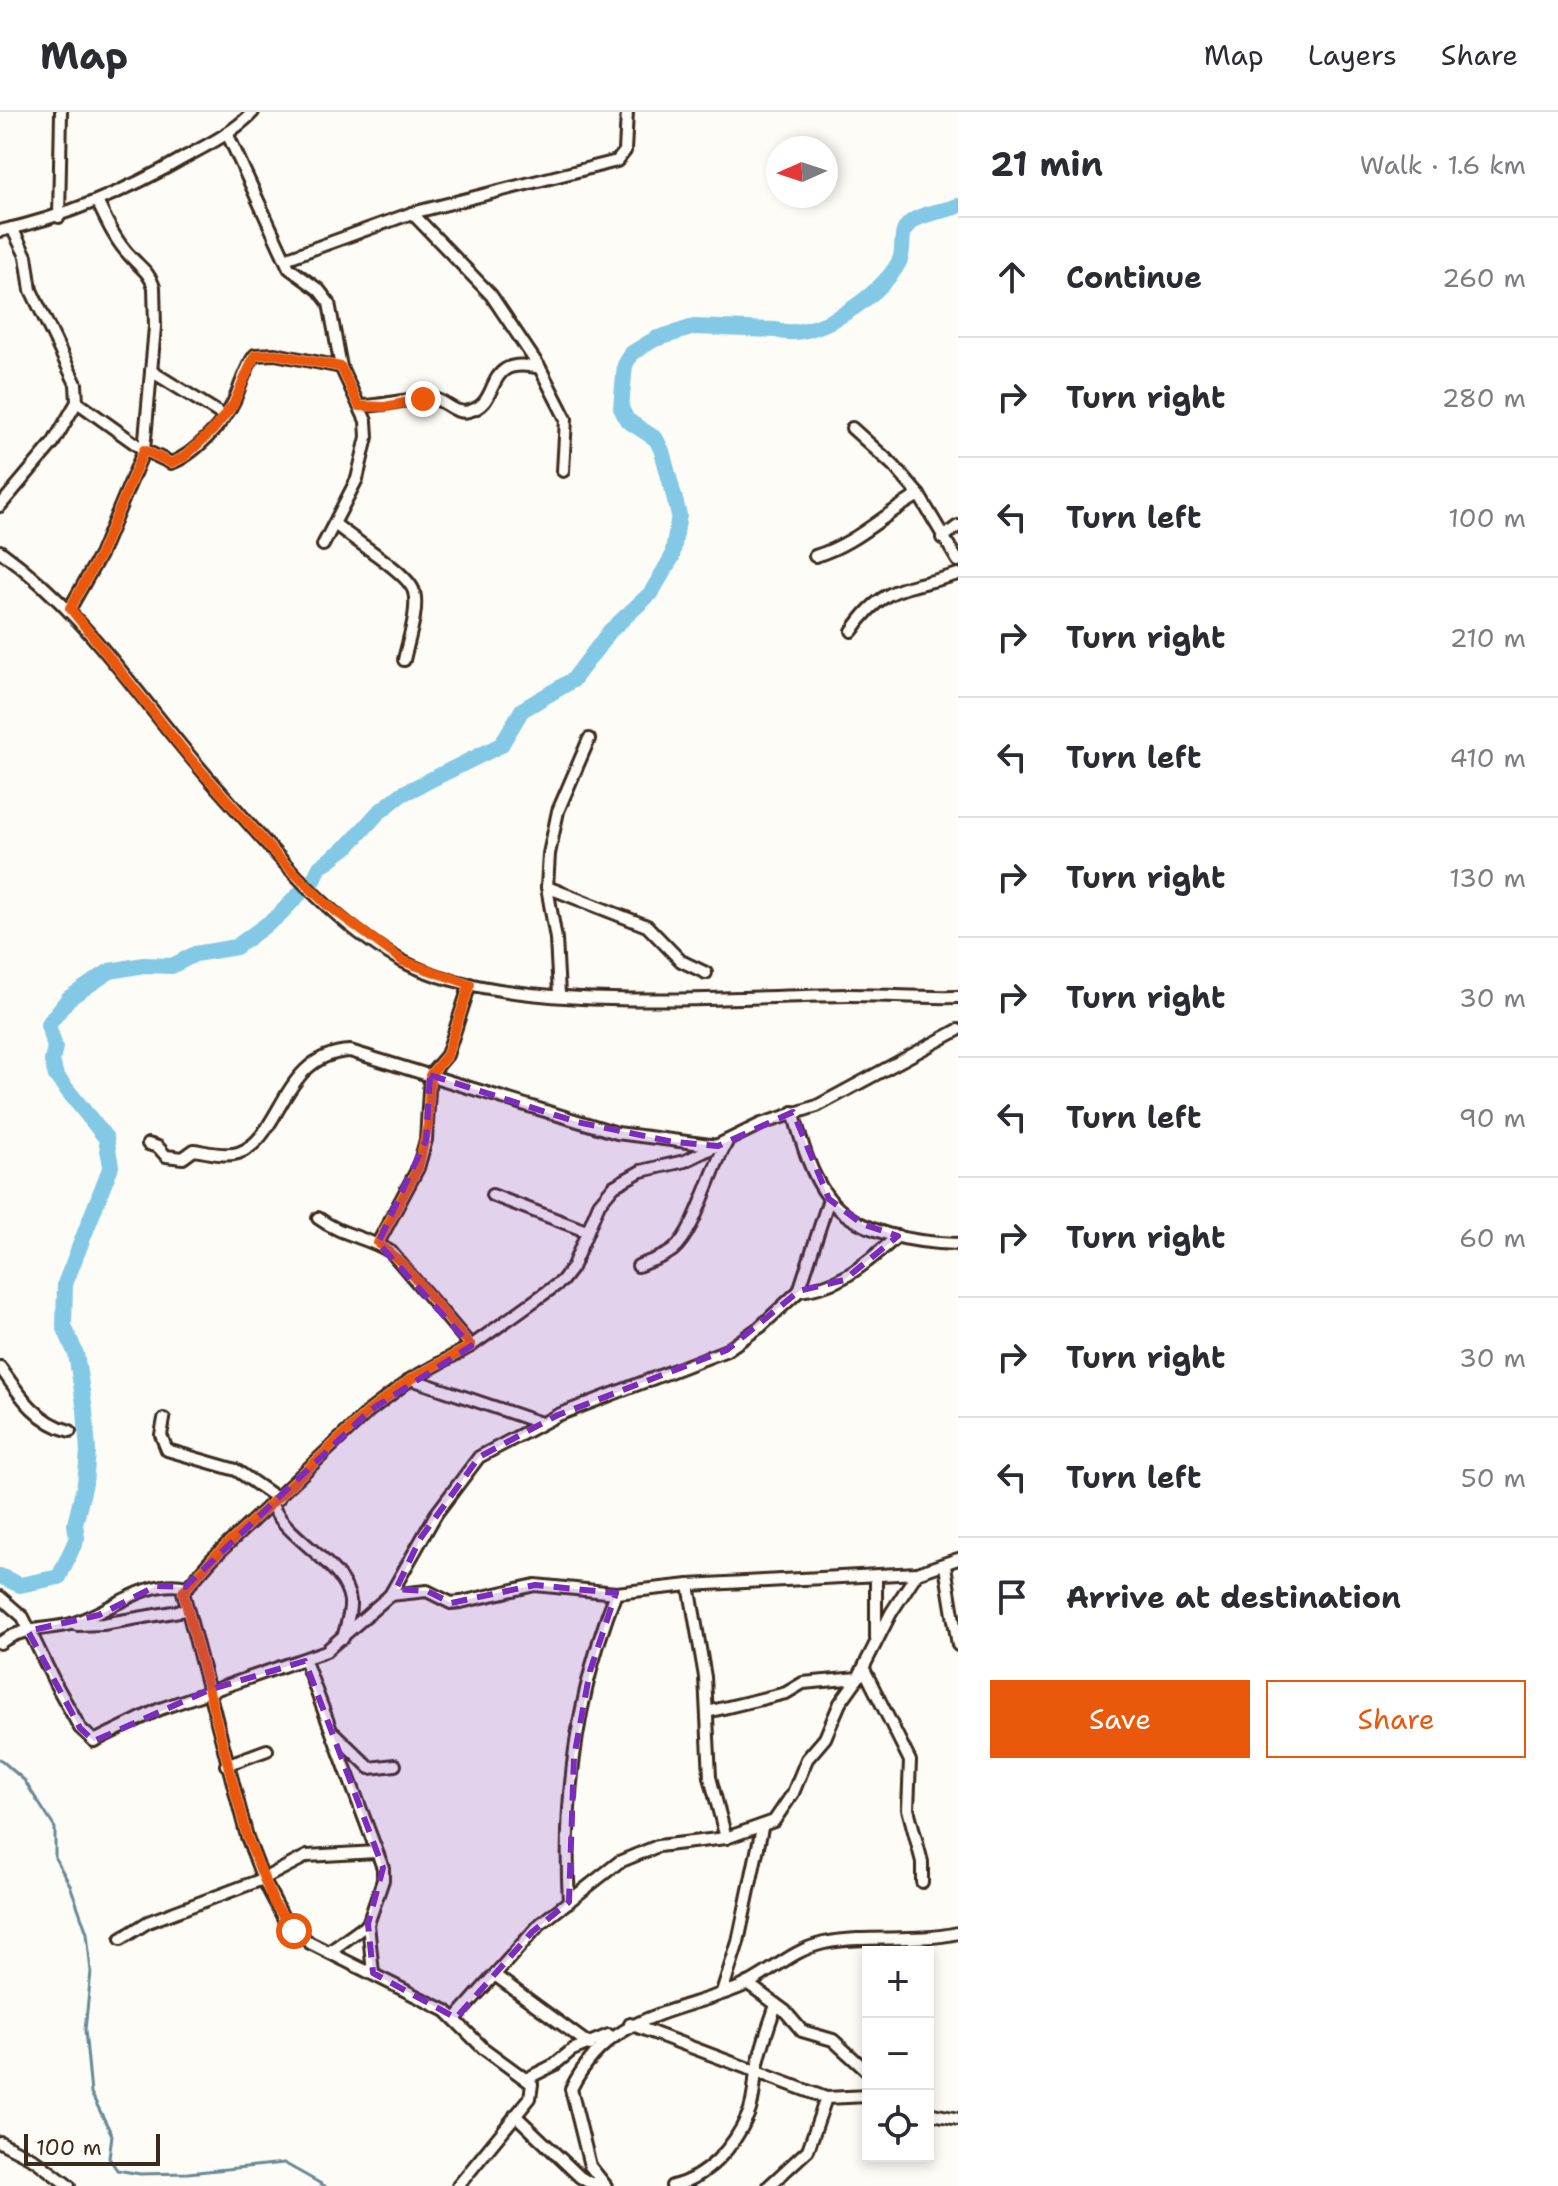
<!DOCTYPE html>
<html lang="en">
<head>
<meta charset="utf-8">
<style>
	body { margin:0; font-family:"Shantell Sans",sans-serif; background:#f2f2f3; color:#2b2b33 }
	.controls { position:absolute; right:24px; bottom:24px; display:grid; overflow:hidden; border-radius:0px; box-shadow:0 4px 12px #0003 }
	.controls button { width:72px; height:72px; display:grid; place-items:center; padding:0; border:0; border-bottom:2px solid #e1e1e2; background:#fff; color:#2b2b33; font:40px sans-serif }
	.compass { position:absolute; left:766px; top:24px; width:72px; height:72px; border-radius:50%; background:#fff; box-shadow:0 4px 12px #0003; rotate:267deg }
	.scale { position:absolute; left:24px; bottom:20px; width:136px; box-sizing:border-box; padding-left:8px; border:4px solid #3b2a1e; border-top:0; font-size:22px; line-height:28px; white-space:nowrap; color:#3b2a1e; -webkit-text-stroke:6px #fdfcf7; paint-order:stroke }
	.stop { position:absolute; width:24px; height:24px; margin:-18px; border:6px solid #ea580c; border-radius:50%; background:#fff }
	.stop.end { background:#ea580c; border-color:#fff; box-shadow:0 2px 8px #0008 }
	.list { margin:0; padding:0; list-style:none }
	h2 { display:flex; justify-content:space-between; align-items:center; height:104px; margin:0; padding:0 32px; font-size:34px }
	h2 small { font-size:26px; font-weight:400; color:#7c7c81 }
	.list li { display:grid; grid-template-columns:52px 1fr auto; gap:24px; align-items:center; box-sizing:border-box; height:120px; padding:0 32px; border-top:2px solid #e1e1e2 }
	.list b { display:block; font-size:30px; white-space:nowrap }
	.list em { font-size:26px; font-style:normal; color:#7c7c81 }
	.actions { display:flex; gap:16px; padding:24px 32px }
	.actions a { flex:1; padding:18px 0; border:2px solid #ea580c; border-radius:0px; text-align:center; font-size:28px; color:#ea580c }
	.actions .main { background:#ea580c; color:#fff }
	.icon { flex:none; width:44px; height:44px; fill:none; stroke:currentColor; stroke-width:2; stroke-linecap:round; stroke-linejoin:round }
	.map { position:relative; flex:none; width:958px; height:2074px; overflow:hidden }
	header { display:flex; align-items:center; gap:48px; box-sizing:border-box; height:112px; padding:0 40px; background:#fff; border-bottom:2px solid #e1e1e2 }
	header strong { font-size:38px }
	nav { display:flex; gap:44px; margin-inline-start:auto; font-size:28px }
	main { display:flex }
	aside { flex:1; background:#fff }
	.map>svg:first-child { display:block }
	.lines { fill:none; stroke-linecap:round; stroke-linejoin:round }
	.stream { stroke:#668995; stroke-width:3 }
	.river { stroke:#83c8e4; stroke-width:16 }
	.minor-casing { stroke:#3b2a1e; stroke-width:16 }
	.minor { stroke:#fdfcf7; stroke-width:10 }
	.route { stroke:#ea580c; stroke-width:10 }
	.marked { fill:#7b2cbf; fill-opacity:0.2; stroke:#7b2cbf; stroke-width:6; stroke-dasharray:16 10; stroke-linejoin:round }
</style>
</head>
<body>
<header>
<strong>Map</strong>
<nav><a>Map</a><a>Layers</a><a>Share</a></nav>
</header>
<main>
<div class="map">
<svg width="958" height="2074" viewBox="0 0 958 2074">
	<rect width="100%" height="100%" fill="#fdfcf7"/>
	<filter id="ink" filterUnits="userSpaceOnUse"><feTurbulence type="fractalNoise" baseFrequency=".0125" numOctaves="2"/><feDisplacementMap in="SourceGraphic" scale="16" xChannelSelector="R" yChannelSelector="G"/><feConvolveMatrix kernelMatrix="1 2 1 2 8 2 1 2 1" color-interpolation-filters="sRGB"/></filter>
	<g filter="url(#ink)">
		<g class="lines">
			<!-- stream -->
			<polyline class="stream" points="0,1647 24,1668 55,1716 55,1746 70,1773 87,1821 91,1860 85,1918 91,1981 112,2023 109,2046 117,2058 140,2062 188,2061 284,2051 325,2074"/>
			<!-- river -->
			<path class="river" d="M0,1464L20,1473L59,1465L77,1426L75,1412L85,1371L88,1340L85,1298L76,1242L64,1214L65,1172L111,1054L106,1026L56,964L52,949L55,935L48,913L69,886L110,859L144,853L172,854L195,842L236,835L277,805L314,767L320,755L349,733L378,701L402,682L501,633L522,598L573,568L610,519L651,481L672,445L679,403L662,339L656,327L627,308L621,296L625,253L632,241L655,227L694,215L776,218C813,231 882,183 899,150C906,136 897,122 911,110C924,100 943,100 958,94"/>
			<!-- minor casing -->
			<g class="minor-casing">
				<g id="minor">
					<polyline points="227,21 289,156 319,178 329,191 341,255 366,309 367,325 357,367 323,433"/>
					<polyline points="412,101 491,183 540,256 566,307 563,359"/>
					<polyline points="59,105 61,0"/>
					<path d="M0,119C68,104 127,79 187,44C210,32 235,19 253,0"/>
					<polyline points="285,147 412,101 617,49 625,39 627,0"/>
					<polyline points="151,259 224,304"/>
					<path d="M77,290L144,338L171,351C194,343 224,311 234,289C241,274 245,255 255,243L275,242L341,255"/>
					<path d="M359,294C384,295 410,284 434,287C447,289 454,303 469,299C504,291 480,242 540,256"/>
					<polyline points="852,316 894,354 919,383 958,449"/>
					<polyline points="0,394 53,331 77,290 76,272 31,178 26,144 12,116"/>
					<path d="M335,412C354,429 409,461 414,480C419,498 408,529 404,548"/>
					<polyline points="942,426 958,414"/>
					<path d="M0,439C93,506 144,596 220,679C274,739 328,808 400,848C504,905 729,884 849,883C885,883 922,886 958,885"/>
					<path d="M815,444C856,432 882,403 919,383"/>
					<path d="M70,496L100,443L144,338L155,215L154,175C149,160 141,156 131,145C116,130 107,110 98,91"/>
					<path d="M852,519C885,470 908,478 958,462"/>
					<polyline points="547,775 647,814 681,849 706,861"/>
					<polyline points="559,882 556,827 547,775 549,742 558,699 589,627"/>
					<path d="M793,1000C801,1028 810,1062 828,1085C855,1122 916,1131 958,1132"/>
					<path d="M148,1032L158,1035L166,1044L183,1046L194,1038C207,1040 225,1045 238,1041C282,1027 281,942 350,939L617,1021L718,1034"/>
					<polyline points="492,1083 586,1119"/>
					<path d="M318,1106C342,1124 368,1125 391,1140L471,1234"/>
					<polyline points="378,1131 418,1056 426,1028 430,963 447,943 470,872"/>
					<path d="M638,1154C649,1149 663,1146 673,1138C696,1119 710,1059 727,1030"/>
					<path d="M799,1179C844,1174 864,1152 898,1124"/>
					<path d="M0,1255C19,1282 36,1310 70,1319"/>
					<polyline points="411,1267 541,1311"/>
					<polyline points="164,1307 161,1323 167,1338 236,1358 278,1387"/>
					<path d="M272,1393C287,1428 346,1452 350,1489C351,1501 346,1514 343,1526"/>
					<polyline points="945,1454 958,1533"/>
					<polyline points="876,1464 876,1526"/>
					<polyline points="689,1473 705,1565 710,1665 726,1726"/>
					<polyline points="390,1483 436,1402 479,1345 558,1303 727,1238 760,1215 799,1179 829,1087"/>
					<polyline points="0,1485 23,1505 55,1571 80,1616 94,1629 160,1597 326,1539 390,1483 427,1479 451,1491 461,1490 535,1473 616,1481 689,1473 917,1461 958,1447"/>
					<polyline points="77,1513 103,1512 185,1498"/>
					<path d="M0,1531C21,1515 47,1518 71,1512C108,1501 147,1465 187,1475"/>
					<polyline points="305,1549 383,1756 383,1768 368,1812 373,1861"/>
					<polyline points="864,1557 910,1649 908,1697 922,1750 922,1770"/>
					<polyline points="707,1600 786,1581 803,1571 858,1566 891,1501 917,1461"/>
					<polyline points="335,1622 370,1656 395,1653"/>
					<polyline points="226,1653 267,1638"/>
					<path d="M569,1790C563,1685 577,1580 616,1481"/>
					<polyline points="121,1827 148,1810 263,1767 307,1744 376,1740"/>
					<polyline points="329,1840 368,1812"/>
					<polyline points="496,1864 590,1933"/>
					<polyline points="747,1871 785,1899 802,1919 833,1928 868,1960"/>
					<polyline points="722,1880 738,1830 762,1716"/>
					<polyline points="456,1906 540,1812 619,1750 658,1734 726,1726 774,1709 793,1681 807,1647 825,1626 840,1591 858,1566"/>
					<polyline points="630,1912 826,1986"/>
					<polyline points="528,1966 554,1953 572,1938 609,1923"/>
					<polyline points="928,2001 958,2007"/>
					<polyline points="515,2003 580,2065 590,2071 601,2071"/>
					<polyline points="0,2030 35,2048 69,2074"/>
					<polyline points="458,2074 530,1986 532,1972 483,1936 446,1899 310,1831 286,1811 263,1767 247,1725 183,1480 212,1447 369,1299 411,1267 471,1234 562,1169 572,1156 599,1092 614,1074 641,1059 685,1049 761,1012 817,994 958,918"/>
					<path d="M606,2074L590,2054L571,1977C607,1904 671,1902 738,1876C769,1864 788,1839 824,1831C869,1822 914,1831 958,1821"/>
					<path d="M672,2074C707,2066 734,2035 748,2003C754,1990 754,1974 756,1960C761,1937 768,1915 776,1893"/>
					<polyline points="769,2074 808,2038 826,1986 868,1984"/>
				</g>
			</g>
			<!-- minor -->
			<use href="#minor" class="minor"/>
		</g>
	</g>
	<g class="lines" filter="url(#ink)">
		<!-- route -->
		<polyline class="route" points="294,1819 274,1791 247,1725 183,1480 212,1447 369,1299 411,1267 471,1234 404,1153 378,1131 418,1056 428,1013 430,963 447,943 470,872 403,849 326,792 279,746 189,645 70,496 100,443 144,338 171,351 184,345 212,319 233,293 255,243 275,242 341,255 359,294 385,295 423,287"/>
	</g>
	<!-- marked area -->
	<path class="marked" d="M430,963L577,1010L674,1030L718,1034L793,1000L829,1087L862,1112L898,1124L844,1168L799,1179L727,1238L558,1303L479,1345L420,1427L396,1477L427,1479L451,1491L535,1473L616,1481L590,1559L574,1645L569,1790L532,1820L456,1906L373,1861L368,1812L383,1756L305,1549L209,1578L94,1629L80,1616L28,1519L99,1503L156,1474L185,1475L369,1299L471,1234L378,1131L426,1028Z"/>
</svg>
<div class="controls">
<button>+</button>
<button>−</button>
<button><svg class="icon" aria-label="locate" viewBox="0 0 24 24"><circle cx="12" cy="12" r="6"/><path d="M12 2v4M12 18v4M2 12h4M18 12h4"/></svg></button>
</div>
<svg class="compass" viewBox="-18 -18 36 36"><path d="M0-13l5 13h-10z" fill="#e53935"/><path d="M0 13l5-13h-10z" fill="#7c7c81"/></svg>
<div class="scale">100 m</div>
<div class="stop" style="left:294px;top:1819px"></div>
<div class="stop end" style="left:423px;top:287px"></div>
</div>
<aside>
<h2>21 min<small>Walk · 1.6 km</small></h2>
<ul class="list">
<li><svg class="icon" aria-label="ahead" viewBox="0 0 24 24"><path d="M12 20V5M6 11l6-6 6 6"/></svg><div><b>Continue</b></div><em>260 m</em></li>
<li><svg class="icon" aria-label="right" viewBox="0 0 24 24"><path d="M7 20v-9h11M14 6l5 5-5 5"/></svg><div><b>Turn right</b></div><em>280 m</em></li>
<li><svg class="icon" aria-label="left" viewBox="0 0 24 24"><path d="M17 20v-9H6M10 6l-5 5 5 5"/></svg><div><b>Turn left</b></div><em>100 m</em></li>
<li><svg class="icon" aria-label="right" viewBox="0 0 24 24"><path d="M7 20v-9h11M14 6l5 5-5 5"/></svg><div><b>Turn right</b></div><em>210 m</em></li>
<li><svg class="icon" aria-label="left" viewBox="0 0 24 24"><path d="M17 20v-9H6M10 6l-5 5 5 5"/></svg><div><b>Turn left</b></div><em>410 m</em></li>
<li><svg class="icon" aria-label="right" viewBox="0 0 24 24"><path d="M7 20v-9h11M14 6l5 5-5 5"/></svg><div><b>Turn right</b></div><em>130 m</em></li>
<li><svg class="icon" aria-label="right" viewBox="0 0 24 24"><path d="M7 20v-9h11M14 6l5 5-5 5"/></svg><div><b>Turn right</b></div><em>30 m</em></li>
<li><svg class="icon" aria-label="left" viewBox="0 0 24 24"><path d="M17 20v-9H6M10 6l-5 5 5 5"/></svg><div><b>Turn left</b></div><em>90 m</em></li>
<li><svg class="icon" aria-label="right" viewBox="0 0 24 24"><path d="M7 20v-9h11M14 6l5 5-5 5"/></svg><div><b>Turn right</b></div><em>60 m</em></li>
<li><svg class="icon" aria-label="right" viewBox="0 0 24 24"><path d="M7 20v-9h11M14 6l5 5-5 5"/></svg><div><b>Turn right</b></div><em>30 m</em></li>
<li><svg class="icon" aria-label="left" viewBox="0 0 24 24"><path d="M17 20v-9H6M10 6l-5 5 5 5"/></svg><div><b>Turn left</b></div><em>50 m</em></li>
<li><svg class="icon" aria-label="arrive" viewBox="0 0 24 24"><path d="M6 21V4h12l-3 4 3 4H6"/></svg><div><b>Arrive at destination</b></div></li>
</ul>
<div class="actions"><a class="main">Save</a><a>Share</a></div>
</aside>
</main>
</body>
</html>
